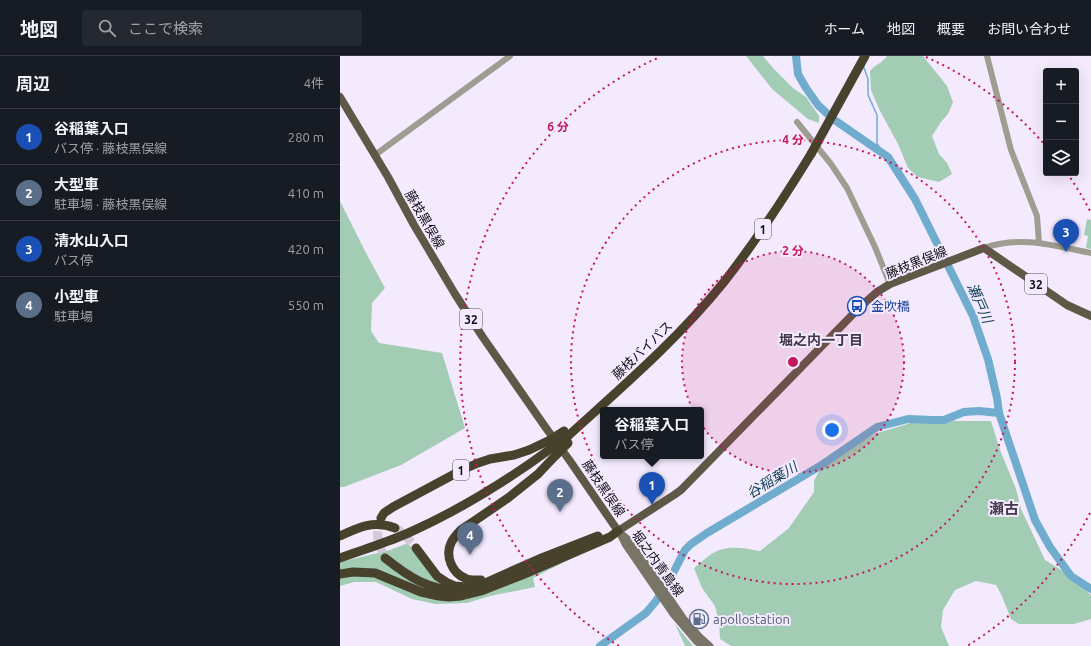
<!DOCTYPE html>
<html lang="ja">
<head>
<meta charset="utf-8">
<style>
	body { margin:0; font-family:Ubuntu,"Noto Sans JP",sans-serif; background:#242831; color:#f1f3f6 }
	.controls { position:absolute; right:12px; top:12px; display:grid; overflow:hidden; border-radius:4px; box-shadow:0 4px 16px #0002 }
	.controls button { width:36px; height:36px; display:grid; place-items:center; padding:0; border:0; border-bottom:1px solid #363941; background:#171b24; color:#f1f3f6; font:20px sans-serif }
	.you { position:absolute; left:492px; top:374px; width:14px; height:14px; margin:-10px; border:3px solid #fff; border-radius:50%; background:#1a73e8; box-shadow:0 0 0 6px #1a73e833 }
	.badge { display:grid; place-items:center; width:26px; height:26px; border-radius:50%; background:#1a73e8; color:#fff; font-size:13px; font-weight:700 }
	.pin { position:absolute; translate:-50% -33px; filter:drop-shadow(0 1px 2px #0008) }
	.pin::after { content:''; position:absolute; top:21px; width:14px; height:12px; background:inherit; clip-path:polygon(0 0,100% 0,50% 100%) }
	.popup { position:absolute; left:260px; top:351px; width:104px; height:52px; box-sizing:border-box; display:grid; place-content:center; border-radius:4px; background:#171b24; filter:drop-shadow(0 1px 3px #0005); font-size:13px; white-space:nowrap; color:#9ea1a6 }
	.popup b { font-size:15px; color:#f1f3f6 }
	.popup::after { content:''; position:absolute; left:50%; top:100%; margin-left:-8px; border:8px solid transparent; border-top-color:#171b24 }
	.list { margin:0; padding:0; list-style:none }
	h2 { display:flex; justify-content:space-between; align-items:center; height:52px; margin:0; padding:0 16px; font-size:17px }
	h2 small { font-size:13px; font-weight:400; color:#9ea1a6 }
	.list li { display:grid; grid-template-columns:26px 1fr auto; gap:12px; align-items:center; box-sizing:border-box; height:56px; padding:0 16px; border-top:1px solid #363941 }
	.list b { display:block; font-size:15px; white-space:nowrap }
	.list p { margin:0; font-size:13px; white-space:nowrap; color:#9ea1a6 }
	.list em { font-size:13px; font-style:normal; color:#9ea1a6 }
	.icon { flex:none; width:22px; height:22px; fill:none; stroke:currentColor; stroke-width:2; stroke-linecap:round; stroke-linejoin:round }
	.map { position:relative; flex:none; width:751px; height:590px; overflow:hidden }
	header { display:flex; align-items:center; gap:24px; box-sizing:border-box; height:56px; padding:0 20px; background:#171b24; border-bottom:1px solid #363941 }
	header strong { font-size:19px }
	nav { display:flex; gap:22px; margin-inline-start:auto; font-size:14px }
	.search { width:280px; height:36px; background:#242831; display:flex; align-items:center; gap:10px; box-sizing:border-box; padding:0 14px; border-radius:4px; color:#9ea1a6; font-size:15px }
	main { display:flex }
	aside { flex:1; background:#171b24 }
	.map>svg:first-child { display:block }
	.green { fill:#a2ccb3 }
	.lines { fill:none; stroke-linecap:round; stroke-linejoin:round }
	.stream { stroke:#6faccd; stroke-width:1.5 }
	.river { stroke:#6faccd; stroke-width:8 }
	.motorway-tunnel { stroke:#d2c9db; stroke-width:9; stroke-dasharray:9 4.5; stroke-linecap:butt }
	.tertiary { stroke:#9f9c92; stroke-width:6 }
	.secondary { stroke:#797566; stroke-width:7 }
	.primary { stroke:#5e5947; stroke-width:8 }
	.motorway { stroke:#48422d; stroke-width:9 }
	.motorway-bridge { stroke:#48422d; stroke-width:9 }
	.ring { fill:none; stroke:#c2185b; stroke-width:2; stroke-dasharray:2 4 }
	.labels { text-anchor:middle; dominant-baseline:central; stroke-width:4; stroke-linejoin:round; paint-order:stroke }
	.shield { fill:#f4eafe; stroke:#544f5a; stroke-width:1 }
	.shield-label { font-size:12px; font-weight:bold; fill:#100c14 }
	.street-label { font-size:13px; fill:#100c14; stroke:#f4eafe }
	.transit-label { font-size:13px; fill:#164399; stroke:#f4eafe; text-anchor:start }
	.service-label { font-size:13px; fill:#4e5e75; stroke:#f4eafe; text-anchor:start }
	.water-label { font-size:14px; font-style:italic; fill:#0a3e55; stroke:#f4eafe }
	.neighbourhood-label { font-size:14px; font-weight:bold; fill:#43394c; stroke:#f4eafe }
	.quarter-label { font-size:15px; font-weight:bold; fill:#43394c; stroke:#f4eafe }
	.centre { fill:#c2185b; stroke:#f4eafe; stroke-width:2 }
	.ring-label { font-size:12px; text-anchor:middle; font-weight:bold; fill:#c2185b; stroke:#f4eafe; stroke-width:4; stroke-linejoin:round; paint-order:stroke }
</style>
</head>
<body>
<header>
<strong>地図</strong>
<div class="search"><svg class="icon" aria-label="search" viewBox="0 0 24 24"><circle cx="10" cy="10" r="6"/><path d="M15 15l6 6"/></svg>ここで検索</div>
<nav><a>ホーム</a><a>地図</a><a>概要</a><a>お問い合わせ</a></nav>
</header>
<main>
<aside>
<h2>周辺<small>4件</small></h2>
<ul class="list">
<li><span class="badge" style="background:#1a4fb4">1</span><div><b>谷稲葉入口</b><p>バス停 · 藤枝黒俣線</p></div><em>280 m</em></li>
<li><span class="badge" style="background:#5c6f8a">2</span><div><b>大型車</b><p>駐車場 · 藤枝黒俣線</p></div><em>410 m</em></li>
<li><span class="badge" style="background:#1a4fb4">3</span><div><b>清水山入口</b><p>バス停</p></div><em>420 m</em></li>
<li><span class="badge" style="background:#5c6f8a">4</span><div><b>小型車</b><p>駐車場</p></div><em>550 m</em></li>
</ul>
</aside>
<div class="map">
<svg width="751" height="590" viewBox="0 0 751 590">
	<rect width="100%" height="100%" fill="#f4eafe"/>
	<!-- green -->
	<g class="green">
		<polygon points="406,0 423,0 433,12 453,32 466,41 479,60 479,67 468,63 432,33"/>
		<path d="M547,0H583L607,30L613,46L608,58L601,66L592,80L599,98L607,107L612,118L599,126L578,121L568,112L558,88L540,55L531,34L530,15C536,8 541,8 547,0Z"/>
		<polygon points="0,145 26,197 45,232 32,247 31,275 39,287 102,297 125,372 61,409 4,431 0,431"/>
		<polygon points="747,163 751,164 751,193 746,192 748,180 744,179"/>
		<path d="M613,365H651L660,394L676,433L681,453L705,504L731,520L751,539V563L734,568H679L671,563L661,538L656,529L636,525L615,534L603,554L601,571L609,590H391L380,583L379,566L375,550L362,532L354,512C362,506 372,495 383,493C395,490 408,493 420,495L449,472L474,436V425L479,415L518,388L537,377L571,367Z"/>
		<polygon points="68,487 88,512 113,531 85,531 91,537 37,516 0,516 0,506 50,494"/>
		<polygon points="234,501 193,522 195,531 150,540 127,547 95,548 72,543 36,526 14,526 0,530 0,522 17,518 38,520 99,542"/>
		<polygon points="335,568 353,590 345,590"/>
	</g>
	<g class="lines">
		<!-- stream -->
		<polyline class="stream" points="523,9 528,23 528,39 537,59 537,88 548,101"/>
		<!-- river -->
		<g class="river">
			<polyline points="456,0 458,18 466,32 478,49 493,63 548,101 575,143 633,260 648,303 657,342 659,357 695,464 710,491 731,520 751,533"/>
			<polyline points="260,590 306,557 316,545 331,521 345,494 351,488 367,477 480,410 537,371 568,363 592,364 604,364 624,356 639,355 659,357"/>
		</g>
		<!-- motorway-tunnel -->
		<g class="motorway-tunnel">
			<path d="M41,462C35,478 37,487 45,502"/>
			<path d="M55,472C64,477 69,484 76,492"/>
		</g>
		<!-- tertiary -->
		<g class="tertiary">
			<polyline points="647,0 671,94 697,160 699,187"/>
			<polyline points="457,66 491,108 507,132 535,191 550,228"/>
			<polyline points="35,99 170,0"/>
			<path d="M644,192C680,179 715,190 751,197"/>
		</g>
		<!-- secondary -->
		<g class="secondary">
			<polyline points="278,475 290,485 344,563 359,580 370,590"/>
			<polyline points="280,478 285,488 333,558 356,585 362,590"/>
		</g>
		<!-- primary -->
		<polyline class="primary" points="0,41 48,121 74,169 115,238 142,280 206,372 230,405 278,475 334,439 341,434 520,251 537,236 550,228 644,192 727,249 751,260"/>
		<!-- motorway -->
		<g class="motorway">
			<path d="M228,380C282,331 338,283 384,226C416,185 444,142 471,98"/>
			<polyline points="41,462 44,457 53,451 122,414 138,407 150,403 174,399 189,394 210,384"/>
			<path d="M0,480C19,471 34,464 55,472"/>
			<polyline points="76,492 97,520 106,526 115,530 126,531 145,527 199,503 258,480"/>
			<path d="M0,502C22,494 45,487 66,478C118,455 167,425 213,391"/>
			<path d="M45,502C70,522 87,533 120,535"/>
			<polyline points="0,518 13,516 35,517 81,536 99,540 109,541 121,540 141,535 182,519 270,481 278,475"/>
			<path d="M141,524C135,524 130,525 125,522C112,517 105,500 111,487C113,482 117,478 121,474L168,442L198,418L216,399"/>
		</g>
		<!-- motorway-bridge -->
		<g class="motorway-bridge">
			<polyline points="471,98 525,0"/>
			<polyline points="210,384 224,375"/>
			<polyline points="213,391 228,380"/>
			<polyline points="216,399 228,387"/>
		</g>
	</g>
	<!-- distance rings -->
	<circle cx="453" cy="306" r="111" fill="#c2185b" fill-opacity=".12"/>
	<g class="ring">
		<circle cx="453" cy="306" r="111"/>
		<circle cx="453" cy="306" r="222"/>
		<path d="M750 457A333 333 0 0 1 627 590M279 590A333 333 0 0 1 320 1M586 1A333 333 0 0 1 704 88M727 117A333 333 0 0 1 750 155"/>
	</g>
	<!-- icons -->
	<defs>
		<g id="bus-ring" transform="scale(1)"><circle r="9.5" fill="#f4eafe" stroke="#1a4fb4" stroke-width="1.5"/><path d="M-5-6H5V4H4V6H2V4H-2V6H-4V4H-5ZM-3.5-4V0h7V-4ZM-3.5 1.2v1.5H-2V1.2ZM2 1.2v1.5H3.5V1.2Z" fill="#1a4fb4"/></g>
		<g id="fuel-ring" transform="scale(1)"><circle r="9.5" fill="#f4eafe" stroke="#5c6f8a" stroke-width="1.5"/><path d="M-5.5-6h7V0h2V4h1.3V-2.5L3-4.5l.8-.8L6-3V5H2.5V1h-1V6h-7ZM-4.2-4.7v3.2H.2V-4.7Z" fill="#5c6f8a"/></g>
	</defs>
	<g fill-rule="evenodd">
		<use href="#bus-ring" x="517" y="250"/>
		<use href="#fuel-ring" x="359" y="563"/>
	</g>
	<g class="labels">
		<!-- shield labels -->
		<g class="shield">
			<rect x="415" y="163" width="16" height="20" rx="3"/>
			<rect x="685" y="218" width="22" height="20" rx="3"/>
			<rect x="120" y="253" width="22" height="20" rx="3"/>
			<rect x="113" y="404" width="16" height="20" rx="3"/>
		</g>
		<g class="shield-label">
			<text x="423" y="173">1</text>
			<text x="696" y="228">32</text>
			<text x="131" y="263">32</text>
			<text x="121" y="414">1</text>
		</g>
		<!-- street labels -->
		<g class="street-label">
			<text transform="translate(85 163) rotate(60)">藤枝黒俣線</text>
			<text transform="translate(576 206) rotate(-22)">藤枝黒俣線</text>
			<text transform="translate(302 294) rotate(-44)">藤枝バイパス</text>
			<text transform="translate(264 432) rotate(56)">藤枝黒俣線</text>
			<text transform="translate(318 507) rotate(54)">堀之内青島線</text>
		</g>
		<!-- transit labels -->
		<g class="transit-label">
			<text x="531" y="250">金吹橋</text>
		</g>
		<!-- service labels -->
		<g class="service-label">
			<text x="373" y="563">apollostation</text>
		</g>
		<!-- water labels -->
		<g class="water-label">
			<text transform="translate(640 247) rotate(66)">瀬戸川</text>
			<text transform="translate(432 424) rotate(-31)">谷稲葉川</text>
		</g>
		<!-- neighbourhood labels -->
		<g class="neighbourhood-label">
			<text x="481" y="284">堀之内一丁目</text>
		</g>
		<!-- quarter labels -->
		<g class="quarter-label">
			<text x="664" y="452">瀬古</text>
		</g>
	</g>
	<circle cx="453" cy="306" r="6" class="centre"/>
	<g class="ring-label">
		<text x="218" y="75">6 分</text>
		<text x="453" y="88">4 分</text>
		<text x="453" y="199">2 分</text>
	</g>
</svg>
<div class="controls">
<button>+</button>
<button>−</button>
<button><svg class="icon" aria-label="layers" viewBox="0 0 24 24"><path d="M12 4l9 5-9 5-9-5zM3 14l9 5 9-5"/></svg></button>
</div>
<div class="you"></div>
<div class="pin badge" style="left:312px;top:449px;background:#1a4fb4">1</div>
<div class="popup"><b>谷稲葉入口</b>バス停</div>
<div class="pin badge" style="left:220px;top:456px;background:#5c6f8a">2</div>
<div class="pin badge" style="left:726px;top:196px;background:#1a4fb4">3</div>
<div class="pin badge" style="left:130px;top:499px;background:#5c6f8a">4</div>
</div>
</main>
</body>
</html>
